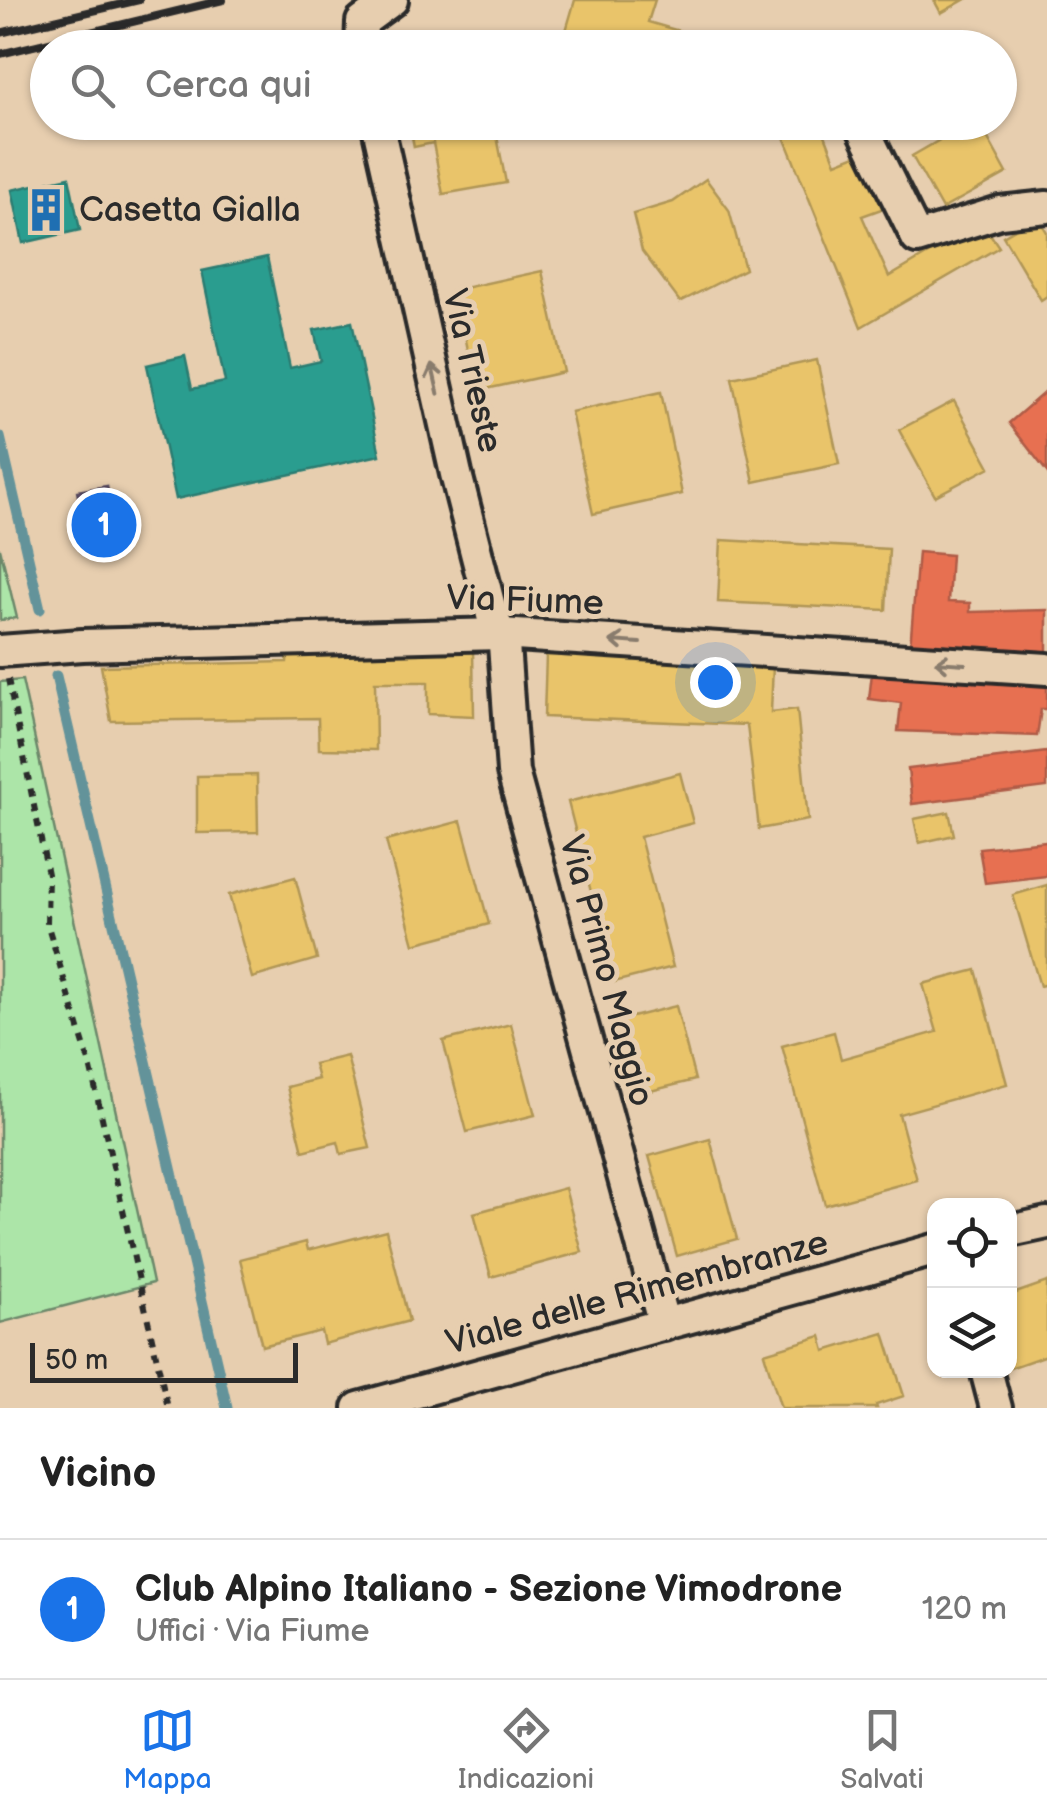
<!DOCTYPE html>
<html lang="it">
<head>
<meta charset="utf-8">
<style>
	body { margin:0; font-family:"Balsamiq Sans",sans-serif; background:#f2f2f2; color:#222 }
	.controls { position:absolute; right:30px; bottom:30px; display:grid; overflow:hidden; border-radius:20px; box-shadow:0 2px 8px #0004 }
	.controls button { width:90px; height:90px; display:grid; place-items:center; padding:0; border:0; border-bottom:2px solid #e0e0e0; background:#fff; color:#222; font:50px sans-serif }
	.scale { position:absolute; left:30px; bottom:25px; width:268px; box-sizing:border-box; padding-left:10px; border:5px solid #2b2b2b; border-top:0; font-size:28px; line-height:35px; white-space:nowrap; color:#2b2b2b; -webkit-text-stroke:8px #e7ceaf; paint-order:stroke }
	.you { position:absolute; left:715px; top:682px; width:35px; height:35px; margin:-25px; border:8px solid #fff; border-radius:50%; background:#1a73e8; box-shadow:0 0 0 15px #1a73e833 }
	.badge { display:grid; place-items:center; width:65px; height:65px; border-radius:50%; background:#1a73e8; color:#fff; font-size:32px; font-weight:700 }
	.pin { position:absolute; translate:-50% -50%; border:5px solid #fff; box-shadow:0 2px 10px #0006 }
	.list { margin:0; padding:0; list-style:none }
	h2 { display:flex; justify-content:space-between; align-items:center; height:130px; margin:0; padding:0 40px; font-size:42px }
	h2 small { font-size:32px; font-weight:400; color:#767676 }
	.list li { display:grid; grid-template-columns:65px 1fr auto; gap:30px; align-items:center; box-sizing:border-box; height:140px; padding:0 40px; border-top:2px solid #e0e0e0 }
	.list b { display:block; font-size:38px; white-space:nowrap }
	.list p { margin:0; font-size:32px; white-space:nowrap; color:#767676 }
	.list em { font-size:32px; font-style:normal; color:#767676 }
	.icon { flex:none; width:55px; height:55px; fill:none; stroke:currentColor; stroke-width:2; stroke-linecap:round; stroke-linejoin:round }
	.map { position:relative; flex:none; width:1047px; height:1408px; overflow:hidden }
	.search { position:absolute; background:#fff; box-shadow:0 2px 8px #0004; left:30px; right:30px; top:30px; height:110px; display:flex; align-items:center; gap:25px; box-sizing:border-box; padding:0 35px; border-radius:55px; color:#767676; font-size:38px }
	.sheet { height:270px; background:#fff }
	nav { display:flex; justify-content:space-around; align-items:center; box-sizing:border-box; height:140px; border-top:2px solid #e0e0e0; background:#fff; font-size:28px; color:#767676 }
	nav a { display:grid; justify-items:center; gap:5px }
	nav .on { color:#1a73e8 }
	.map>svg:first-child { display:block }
	.green { fill:#ace5a8; stroke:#6c886a; stroke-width:2.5 }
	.homes { fill:#e9c46a; stroke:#b09657; stroke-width:2.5 }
	.shops { fill:#e76f51; stroke:#af5b46; stroke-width:2.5 }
	.offices { fill:#6d597a; stroke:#594b62; stroke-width:2.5 }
	.schools { fill:#2a9d8f; stroke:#2a7b71; stroke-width:2.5 }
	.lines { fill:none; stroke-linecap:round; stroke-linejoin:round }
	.stream { stroke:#63939a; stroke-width:11 }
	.street-casing { stroke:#2b2b2b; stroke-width:38 }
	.path { stroke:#2b2b2b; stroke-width:6; stroke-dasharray:8 8; stroke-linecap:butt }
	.street { stroke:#e7ceaf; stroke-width:30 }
	.rail { stroke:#2b2b2b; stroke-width:8 }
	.oneway { stroke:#897c6d }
	.labels { text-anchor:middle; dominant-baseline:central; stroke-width:10; stroke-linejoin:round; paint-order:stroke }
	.poi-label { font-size:35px; fill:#2b2b2b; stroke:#e7ceaf; text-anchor:start }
	.street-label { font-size:35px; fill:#2b2b2b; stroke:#e7ceaf }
</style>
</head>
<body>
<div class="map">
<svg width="1047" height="1408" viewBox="0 0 1047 1408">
	<rect width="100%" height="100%" fill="#e7ceaf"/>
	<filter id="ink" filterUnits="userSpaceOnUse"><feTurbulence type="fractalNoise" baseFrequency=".01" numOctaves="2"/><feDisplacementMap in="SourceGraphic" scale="20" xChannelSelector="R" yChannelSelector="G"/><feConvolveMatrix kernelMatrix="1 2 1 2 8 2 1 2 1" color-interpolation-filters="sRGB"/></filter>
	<g filter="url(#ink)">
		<!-- green -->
		<g class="green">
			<polygon points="0,548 17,618 0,620"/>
			<polygon points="22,680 153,1283 0,1323 0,682"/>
		</g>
		<!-- homes -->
		<g class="homes">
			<polygon points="575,0 655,0 648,22 703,38 701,48 561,48"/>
			<polygon points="934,0 964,0 941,13"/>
			<polygon points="813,35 818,48 782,48"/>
			<polygon points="409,122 512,122 513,128 496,131 506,183 443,194 433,143 414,147"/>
			<polygon points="816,122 820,122 836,163 863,152 887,207 862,216 889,277 982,222 999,247 861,327 784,137"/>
			<polygon points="971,122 979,122 1007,173 942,209 912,156"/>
			<polygon points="706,179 729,210 745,269 680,302 642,251 633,214 673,202"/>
			<polygon points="1037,216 1047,232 1047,296 1041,300 1003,236"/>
			<polygon points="542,271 564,372 477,391 455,290"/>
			<polygon points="817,360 839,464 754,482 732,378"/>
			<polygon points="661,392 682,494 593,514 571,412"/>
			<polygon points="954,401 990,467 935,496 899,430"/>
			<polygon points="721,540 889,549 886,610 718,602"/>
			<polygon points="288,649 473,649 474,716 428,714 428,682 375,682 376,750 319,749 318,718 111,721 101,666 287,662"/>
			<polygon points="546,655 773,665 771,712 797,709 808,820 759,829 747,725 544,717"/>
			<polygon points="680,773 693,823 640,837 673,967 614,982 568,802"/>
			<polygon points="257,775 258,832 197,833 197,776"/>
			<polygon points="949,812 954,835 919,843 914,819"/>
			<polygon points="461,821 489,924 414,944 386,841"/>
			<polygon points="295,877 317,959 252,978 229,895"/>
			<polygon points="1047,885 1047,984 1040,986 1013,895"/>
			<polygon points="976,970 1007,1084 899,1114 917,1180 825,1205 782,1046 834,1032 841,1059 937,1032 923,984"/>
			<polygon points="676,1006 695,1080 630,1096 612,1022"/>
			<polygon points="511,1024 535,1115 467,1132 443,1041"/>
			<polygon points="347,1056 370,1148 341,1154 338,1142 303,1151 287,1087 318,1079 314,1064"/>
			<polygon points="710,1139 737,1239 677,1256 649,1156"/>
			<polygon points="565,1188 582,1252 491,1277 474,1213"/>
			<polygon points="386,1230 409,1321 324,1344 321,1331 262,1346 240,1259 306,1242 308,1250"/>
			<polygon points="1047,1282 1047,1355 1010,1368 1010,1295"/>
			<polygon points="884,1333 904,1396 876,1405 877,1408 781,1408 764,1353 821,1336 825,1351"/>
		</g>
		<!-- shops -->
		<g class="shops">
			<polygon points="1047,390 1047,472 1009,423"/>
			<polygon points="918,552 951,555 948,602 970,603 970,612 1047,610 1047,656 910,648"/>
			<polygon points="872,673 1047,681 1047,709 1041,709 1037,736 898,731 901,703 869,699"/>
			<polygon points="1047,752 1047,787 912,804 908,769"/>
			<polygon points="1047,841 1047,876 985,883 979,848"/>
		</g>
		<!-- offices -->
		<polygon class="offices" points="107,486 118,541 88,545 77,491"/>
		<!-- schools -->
		<g class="schools">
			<polygon points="69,177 80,230 23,243 12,190"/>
			<polygon points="267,257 290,368 321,361 314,330 352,322 380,455 176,499 147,365 185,356 192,389 225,382 202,271"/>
		</g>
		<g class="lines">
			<!-- stream -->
			<g class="stream">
				<polyline points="0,437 40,609"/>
				<polyline points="56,676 227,1408"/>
			</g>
			<!-- street casing -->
			<g class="street-casing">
				<g id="street">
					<polyline points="361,48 362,22 392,0"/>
					<polyline points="377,122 456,474 492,615 504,644 513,772 664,1325"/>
					<polyline points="860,122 917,238 1000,212 1047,207"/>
					<polyline points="0,651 82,645 500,634 1047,669"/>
					<polyline points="1010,1231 1047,1223"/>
					<polyline points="986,1370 996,1408"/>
					<polyline points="359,1408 934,1250"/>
				</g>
			</g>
			<!-- path -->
			<polyline class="path" points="8,679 48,874 47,923 90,1065 168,1408"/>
			<!-- street -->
			<use href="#street" class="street"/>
			<!-- rail -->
			<g class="rail">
				<polyline points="0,33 139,0"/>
				<polyline points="0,54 223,0"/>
			</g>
		</g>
		<!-- one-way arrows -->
		<defs><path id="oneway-shaft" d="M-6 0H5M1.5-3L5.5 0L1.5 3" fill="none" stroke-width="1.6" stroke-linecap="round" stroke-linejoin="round" transform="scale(2.5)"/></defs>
		<g class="oneway">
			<use href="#oneway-shaft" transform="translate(435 379) rotate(-103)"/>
			<use href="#oneway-shaft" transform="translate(625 642) rotate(-176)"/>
			<use href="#oneway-shaft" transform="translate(950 663) rotate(-176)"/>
		</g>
	</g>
	<!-- icons -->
	<defs>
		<g id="building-bare" transform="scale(3.45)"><path d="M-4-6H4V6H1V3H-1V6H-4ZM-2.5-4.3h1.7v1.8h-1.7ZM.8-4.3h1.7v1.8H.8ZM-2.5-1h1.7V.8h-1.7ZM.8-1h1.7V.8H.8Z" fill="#1f6fb2" stroke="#e7ceaf" stroke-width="2.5" paint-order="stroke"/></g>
	</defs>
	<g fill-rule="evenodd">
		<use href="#building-bare" x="46" y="210"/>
	</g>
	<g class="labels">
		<!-- poi labels -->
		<g class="poi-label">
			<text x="79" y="210">Casetta Gialla</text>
		</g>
		<!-- street labels -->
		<g class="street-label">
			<text transform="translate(472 371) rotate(77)">Via Trieste</text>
			<text transform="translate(525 601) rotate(2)">Via Fiume</text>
			<text transform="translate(606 971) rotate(75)">Via Primo Maggio</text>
			<text transform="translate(637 1293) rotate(-15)">Viale delle Rimembranze</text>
		</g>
	</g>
</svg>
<div class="controls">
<button><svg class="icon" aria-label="locate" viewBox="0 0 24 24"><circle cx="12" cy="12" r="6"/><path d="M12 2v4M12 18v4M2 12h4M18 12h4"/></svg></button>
<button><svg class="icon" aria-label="layers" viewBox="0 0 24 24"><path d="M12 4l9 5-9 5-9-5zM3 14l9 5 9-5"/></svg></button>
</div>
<div class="scale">50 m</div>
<div class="you"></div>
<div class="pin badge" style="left:104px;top:525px">1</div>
<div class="search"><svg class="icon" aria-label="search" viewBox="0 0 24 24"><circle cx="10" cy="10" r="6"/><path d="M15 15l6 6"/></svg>Cerca qui</div>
</div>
<section class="sheet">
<h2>Vicino<small></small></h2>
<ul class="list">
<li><span class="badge">1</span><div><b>Club Alpino Italiano - Sezione Vimodrone</b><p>Uffici · Via Fiume</p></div><em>120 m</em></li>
</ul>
</section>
<nav>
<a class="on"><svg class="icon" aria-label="map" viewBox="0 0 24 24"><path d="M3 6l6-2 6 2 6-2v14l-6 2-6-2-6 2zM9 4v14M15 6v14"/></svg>Mappa</a>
<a><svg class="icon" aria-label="directions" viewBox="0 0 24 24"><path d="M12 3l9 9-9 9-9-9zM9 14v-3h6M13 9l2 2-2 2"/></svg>Indicazioni</a>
<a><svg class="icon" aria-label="saved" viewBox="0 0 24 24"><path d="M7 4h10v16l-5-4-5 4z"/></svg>Salvati</a>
</nav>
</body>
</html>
